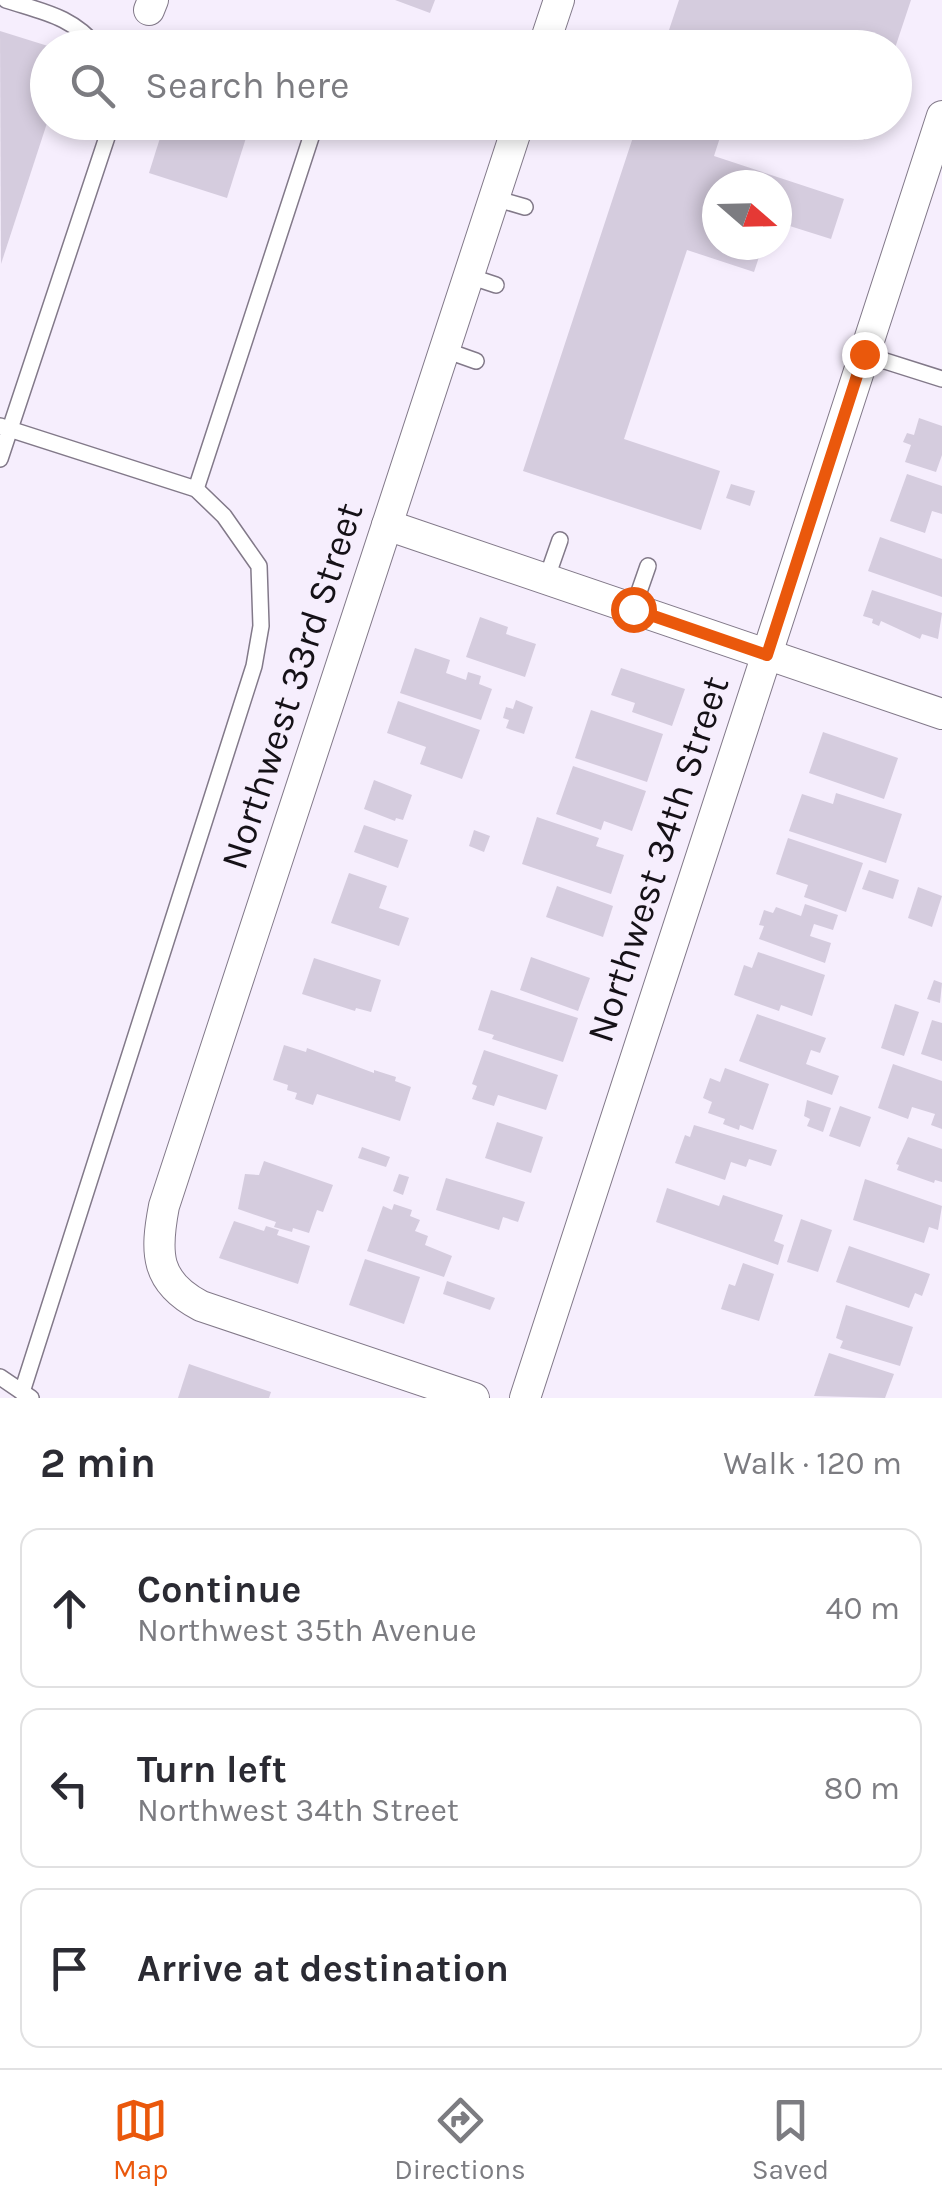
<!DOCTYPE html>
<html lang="en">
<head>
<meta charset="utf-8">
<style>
	body { margin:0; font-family:Karla,sans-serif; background:#f7f7f7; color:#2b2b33 }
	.compass { position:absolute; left:702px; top:170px; width:90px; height:90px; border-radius:50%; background:#fff; box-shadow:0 5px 15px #0003; rotate:110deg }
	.stop { position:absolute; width:30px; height:30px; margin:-22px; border:8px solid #ea580c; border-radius:50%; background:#fff }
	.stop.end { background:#ea580c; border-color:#fff; box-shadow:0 2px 10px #0008 }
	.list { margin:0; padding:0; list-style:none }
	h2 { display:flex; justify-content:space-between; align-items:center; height:130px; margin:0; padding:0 40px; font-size:42px }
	h2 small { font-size:32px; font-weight:400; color:#7c7c81 }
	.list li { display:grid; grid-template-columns:65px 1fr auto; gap:30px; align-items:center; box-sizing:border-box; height:160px; margin:0 20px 20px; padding:0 20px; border:2px solid #e1e1e2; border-radius:20px }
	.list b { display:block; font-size:38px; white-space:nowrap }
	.list p { margin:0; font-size:32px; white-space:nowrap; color:#7c7c81 }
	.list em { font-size:32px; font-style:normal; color:#7c7c81 }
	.icon { flex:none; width:55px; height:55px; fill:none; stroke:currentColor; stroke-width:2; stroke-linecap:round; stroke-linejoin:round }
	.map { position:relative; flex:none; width:942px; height:1398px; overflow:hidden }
	.search { position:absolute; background:#fff; box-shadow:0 5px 15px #0003; left:30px; right:30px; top:30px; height:110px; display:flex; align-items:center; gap:25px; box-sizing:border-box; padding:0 35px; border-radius:55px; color:#7c7c81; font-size:38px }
	.sheet { height:670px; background:#fff }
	nav { display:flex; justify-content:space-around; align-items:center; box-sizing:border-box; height:140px; border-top:2px solid #e1e1e2; background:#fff; font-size:28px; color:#7c7c81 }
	nav a { display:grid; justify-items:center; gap:5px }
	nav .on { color:#ea580c }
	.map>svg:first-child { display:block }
	.building { fill:#d5ccde }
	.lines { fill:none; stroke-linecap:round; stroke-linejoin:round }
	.lane-casing { stroke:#827989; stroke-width:18 }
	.street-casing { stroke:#827989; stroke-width:32 }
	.lane { stroke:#fff; stroke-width:15 }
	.street { stroke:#fff; stroke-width:30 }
	.route { stroke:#ea580c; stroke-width:12 }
	.labels { text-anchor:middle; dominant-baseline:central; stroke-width:8; stroke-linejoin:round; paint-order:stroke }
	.street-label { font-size:38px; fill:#151117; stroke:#f6eefd }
</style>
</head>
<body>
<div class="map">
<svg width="942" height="1398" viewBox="0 0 942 1398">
	<rect width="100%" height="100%" fill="#f6eefd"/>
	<!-- building -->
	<g class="building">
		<polygon points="395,0 435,0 430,13"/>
		<polygon points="679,0 911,0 895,48 663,48"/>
		<polygon points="0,31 48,46 48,120 1,264"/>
		<polygon points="165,122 251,122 227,198 149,173"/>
		<polygon points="638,122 725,122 714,156 844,199 831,239 777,222 777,185 717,185 717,245 763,245 754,272 687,250 624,439 720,471 701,530 523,471"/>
		<polygon points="814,122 870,122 865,140"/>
		<polygon points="919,418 942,426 942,455 936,472 905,462 911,445 903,442 907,433 914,435"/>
		<polygon points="907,474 942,486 942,514 932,511 925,533 890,521"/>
		<polygon points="731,484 755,491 750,506 726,498"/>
		<polygon points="880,537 942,559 942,597 868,571"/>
		<polygon points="872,590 942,613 938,639 922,634 920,639 881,621 879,626 872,623 873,619 863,616"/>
		<polygon points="480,617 508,627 506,634 536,644 525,677 466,657"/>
		<polygon points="415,648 450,660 446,673 466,680 468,672 481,676 479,684 492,689 481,720 400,693"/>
		<polygon points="621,668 685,689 672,726 632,712 635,703 611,695"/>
		<polygon points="516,700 533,707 524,734 506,728 509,720 503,718 506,707 513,709"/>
		<polygon points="398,701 480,730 462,779 420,764 426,747 387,733"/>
		<polygon points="591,710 663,734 647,782 575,758"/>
		<polygon points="823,732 898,758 884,799 809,773"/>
		<polygon points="573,766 646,791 632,831 604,821 601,830 556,814"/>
		<polygon points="374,780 412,795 403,820 396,818 395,821 364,809"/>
		<polygon points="836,793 902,814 886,863 789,831 802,794 833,804"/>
		<polygon points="537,817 599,838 596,846 624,855 611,894 522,864"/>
		<polygon points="364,825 408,840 398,868 354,852"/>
		<polygon points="474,830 490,836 484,852 469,846"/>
		<polygon points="788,838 863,863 846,912 804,897 808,885 776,874"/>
		<polygon points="869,870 899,880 893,899 862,889"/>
		<polygon points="349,873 387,886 379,908 409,918 399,946 331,923"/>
		<polygon points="557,886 613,906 603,937 546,917"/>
		<polygon points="918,887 942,896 932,927 908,918"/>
		<polygon points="805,904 838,915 833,930 814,924 810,936 831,943 825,963 759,939 764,926 759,925 764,910 773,913 776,907 801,916"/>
		<polygon points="758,952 825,975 812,1016 781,1005 779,1011 734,995 744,965 752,968"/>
		<polygon points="531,957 590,978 578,1011 520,990"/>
		<polygon points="314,958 381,980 371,1012 356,1008 355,1011 302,994"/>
		<polygon points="934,980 942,983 940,1003 927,999"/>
		<polygon points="491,990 578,1018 563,1062 492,1039 494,1035 478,1030"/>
		<polygon points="895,1004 919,1012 904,1056 881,1048"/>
		<polygon points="757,1014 826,1038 820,1053 811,1050 806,1064 839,1076 832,1095 739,1061"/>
		<polygon points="932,1020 942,1023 942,1061 921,1054"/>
		<polygon points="284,1045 306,1052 307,1048 374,1073 374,1070 396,1077 395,1081 411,1087 400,1121 317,1094 313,1105 295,1099 297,1093 287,1090 288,1085 273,1080"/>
		<polygon points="484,1050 558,1075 546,1110 498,1095 494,1106 472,1099 477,1086 472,1084"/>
		<polygon points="893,1064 942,1081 942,1129 931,1125 935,1114 912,1107 908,1119 878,1108"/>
		<polygon points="725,1068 769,1084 753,1130 740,1125 739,1130 723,1124 725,1119 708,1113 712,1102 703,1098 710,1078 720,1082"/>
		<polygon points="807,1100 831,1108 823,1132 807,1126 810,1119 804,1116"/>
		<polygon points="840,1106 871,1117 860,1147 829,1136"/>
		<polygon points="497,1122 543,1137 531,1173 485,1158"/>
		<polygon points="694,1125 777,1150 771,1166 749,1159 746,1167 731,1162 725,1180 675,1163 685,1135 690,1137"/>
		<polygon points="908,1137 942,1149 942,1182 935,1180 934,1183 897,1170 899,1165 896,1164"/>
		<polygon points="362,1147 390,1157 386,1167 358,1158"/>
		<polygon points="264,1161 333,1185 323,1212 317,1210 309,1233 293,1228 292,1232 274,1227 276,1222 238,1209 245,1174 259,1175"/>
		<polygon points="399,1174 409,1177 403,1195 393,1191"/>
		<polygon points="446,1178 525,1202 518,1222 503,1217 499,1230 436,1210"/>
		<polygon points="865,1179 942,1206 938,1230 929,1227 924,1243 853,1220"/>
		<polygon points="667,1188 719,1206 723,1195 783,1215 774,1241 784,1245 778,1265 656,1222"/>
		<polygon points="394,1204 412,1210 410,1216 420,1220 415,1231 428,1236 425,1245 452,1256 444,1277 367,1251 383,1206 392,1210"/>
		<polygon points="801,1219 832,1230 818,1272 787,1262"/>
		<polygon points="234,1221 264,1231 266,1226 279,1230 277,1235 310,1246 298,1284 219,1258"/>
		<polygon points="849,1246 930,1274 922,1296 915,1293 909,1308 836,1282"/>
		<polygon points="365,1259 420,1277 404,1324 349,1305"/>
		<polygon points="743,1263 774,1274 759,1321 721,1309 729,1284 735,1286"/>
		<polygon points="447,1281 495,1298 490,1310 443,1294"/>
		<polygon points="846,1305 913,1327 900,1366 840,1348 843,1341 836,1338"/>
		<polygon points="829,1353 894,1374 885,1398 814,1396"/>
		<polygon points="189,1364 271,1392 269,1398 178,1398"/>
	</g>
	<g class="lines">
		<!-- lane casing -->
		<g class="lane-casing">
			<g id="lane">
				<path d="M6,0C43,12 72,16 98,48"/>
				<polyline points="547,35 576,45"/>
				<polyline points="536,122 548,126"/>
				<polyline points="494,198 525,207"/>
				<polyline points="469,276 496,285"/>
				<polyline points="445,350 476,361"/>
				<polyline points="863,354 942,379"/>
				<polyline points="0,426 196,489 224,516 259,566 261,626 254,666 22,1392"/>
				<polyline points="0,459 112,122"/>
				<polyline points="196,489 316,122"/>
				<polyline points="546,580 560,540"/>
				<polyline points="633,609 648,566"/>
				<polyline points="0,1377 31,1398"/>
			</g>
		</g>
		<!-- street casing -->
		<g class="street-casing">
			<g id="street">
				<polyline points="149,10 153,0"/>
				<polyline points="543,48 559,0"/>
				<polyline points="387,525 942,714"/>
				<path d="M474,1398L201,1306C155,1282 155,1253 164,1206L519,122"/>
				<polyline points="525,1398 942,116"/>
			</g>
		</g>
		<!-- lane -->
		<use href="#lane" class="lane"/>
		<!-- street -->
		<use href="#street" class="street"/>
	</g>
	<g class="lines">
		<!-- route -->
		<polyline class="route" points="633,609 767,655 864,354"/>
	</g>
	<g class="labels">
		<!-- street labels -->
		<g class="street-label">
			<text transform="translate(292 686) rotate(-72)">Northwest 33rd Street</text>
			<text transform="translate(658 859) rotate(-72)">Northwest 34th Street</text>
		</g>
	</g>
</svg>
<svg class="compass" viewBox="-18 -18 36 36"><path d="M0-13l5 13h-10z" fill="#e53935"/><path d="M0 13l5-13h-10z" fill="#7c7c81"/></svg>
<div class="stop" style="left:633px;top:609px"></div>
<div class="stop end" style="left:864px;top:354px"></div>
<div class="search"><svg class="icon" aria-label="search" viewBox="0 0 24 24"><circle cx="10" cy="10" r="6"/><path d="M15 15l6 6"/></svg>Search here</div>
</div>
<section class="sheet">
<h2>2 min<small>Walk · 120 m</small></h2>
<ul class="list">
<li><svg class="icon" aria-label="ahead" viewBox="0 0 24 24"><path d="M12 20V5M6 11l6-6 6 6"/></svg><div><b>Continue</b><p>Northwest 35th Avenue</p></div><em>40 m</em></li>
<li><svg class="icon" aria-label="left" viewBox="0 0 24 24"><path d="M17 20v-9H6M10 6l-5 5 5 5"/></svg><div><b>Turn left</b><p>Northwest 34th Street</p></div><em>80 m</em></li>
<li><svg class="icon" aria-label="arrive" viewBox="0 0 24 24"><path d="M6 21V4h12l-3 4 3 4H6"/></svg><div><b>Arrive at destination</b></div></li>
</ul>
</section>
<nav>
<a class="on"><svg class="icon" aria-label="map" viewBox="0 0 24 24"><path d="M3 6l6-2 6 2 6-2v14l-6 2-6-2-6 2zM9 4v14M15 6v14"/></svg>Map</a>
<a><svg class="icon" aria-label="directions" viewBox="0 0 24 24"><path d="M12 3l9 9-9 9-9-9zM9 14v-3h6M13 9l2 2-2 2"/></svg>Directions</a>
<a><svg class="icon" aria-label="saved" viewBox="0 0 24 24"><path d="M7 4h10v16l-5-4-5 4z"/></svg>Saved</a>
</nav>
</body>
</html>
